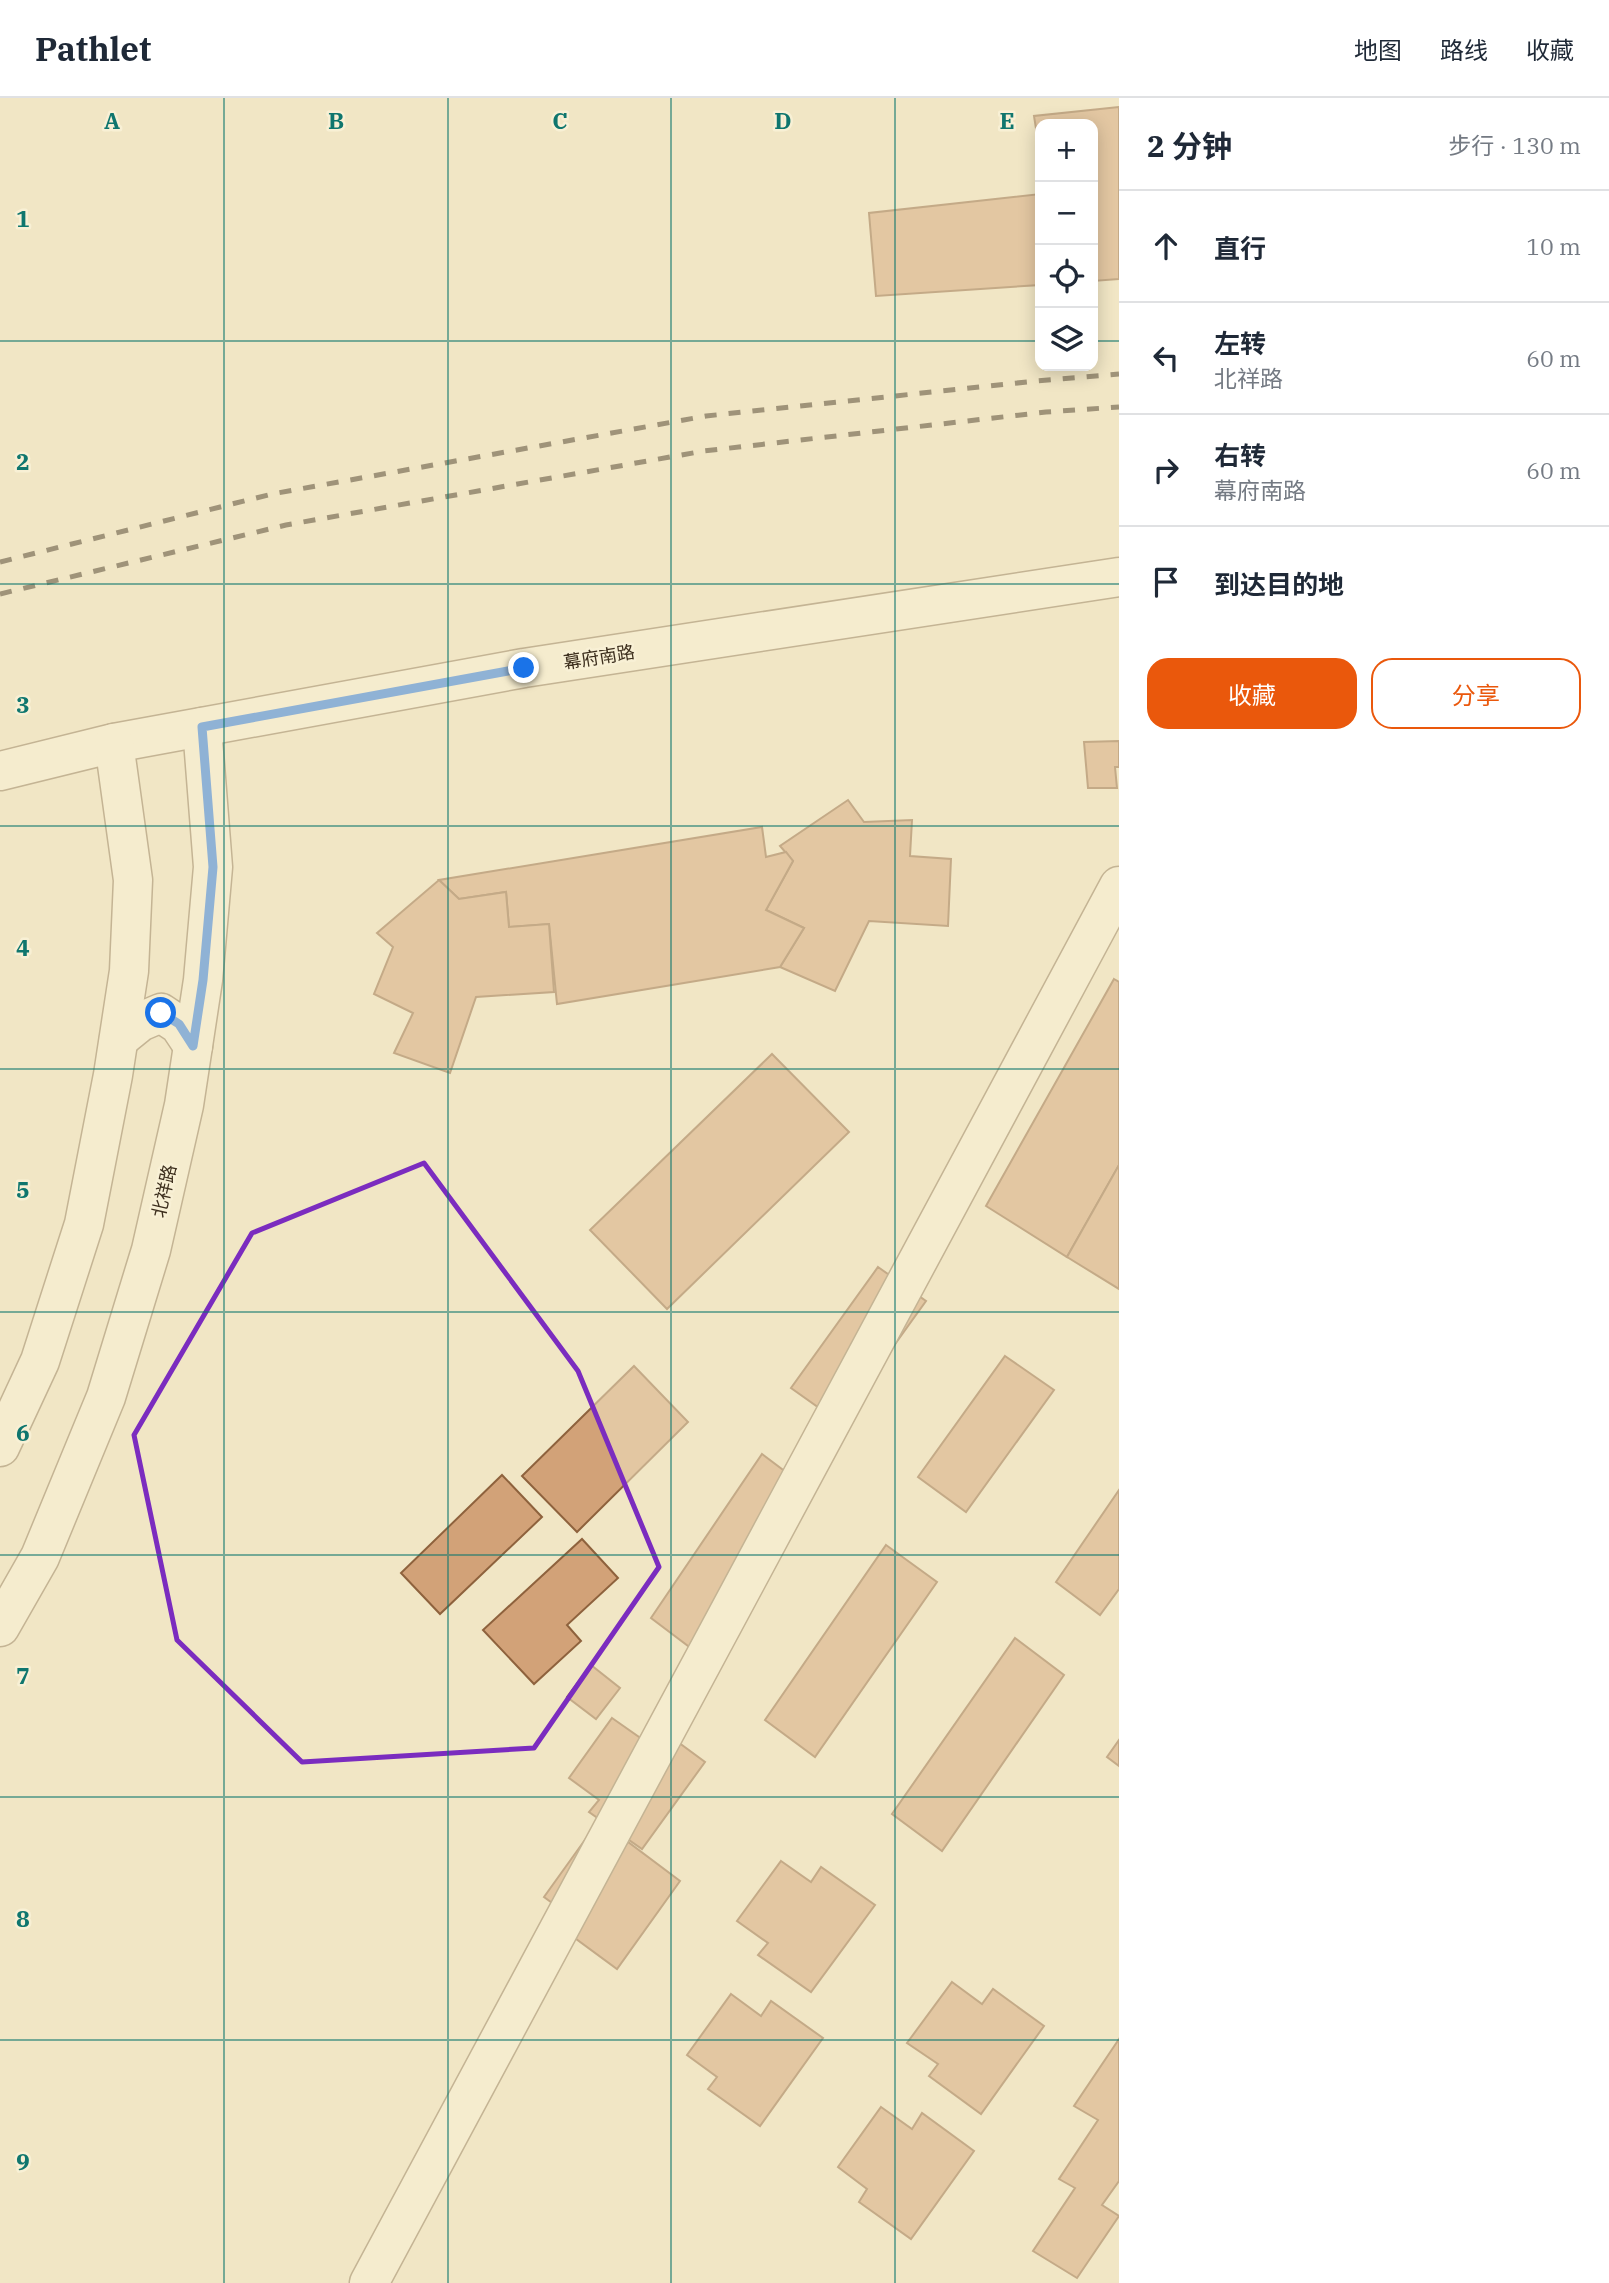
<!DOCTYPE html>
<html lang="zh">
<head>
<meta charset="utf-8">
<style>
	body { margin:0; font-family:"IBM Plex Serif","Noto Sans SC",serif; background:#f6f6f7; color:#1f2937 }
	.controls { position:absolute; right:21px; top:21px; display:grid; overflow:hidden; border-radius:14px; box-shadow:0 4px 18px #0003 }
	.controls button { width:63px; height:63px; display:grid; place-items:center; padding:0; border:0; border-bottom:2px solid #e0e1e3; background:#fff; color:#1f2937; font:35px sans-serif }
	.stop { position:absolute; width:21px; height:21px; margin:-16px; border:5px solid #1a73e8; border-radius:50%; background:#fff }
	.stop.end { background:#1a73e8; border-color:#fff; box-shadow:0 2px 7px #0008 }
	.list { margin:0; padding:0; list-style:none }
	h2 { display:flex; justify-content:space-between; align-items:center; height:91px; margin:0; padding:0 28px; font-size:30px }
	h2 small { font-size:23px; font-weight:400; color:#747a83 }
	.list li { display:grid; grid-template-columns:46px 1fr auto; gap:21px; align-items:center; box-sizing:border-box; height:112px; padding:0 28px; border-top:2px solid #e0e1e3 }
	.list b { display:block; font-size:26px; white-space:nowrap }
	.list p { margin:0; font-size:23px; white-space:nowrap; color:#747a83 }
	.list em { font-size:23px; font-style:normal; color:#747a83 }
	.actions { display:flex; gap:14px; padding:21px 28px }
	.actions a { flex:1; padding:16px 0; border:2px solid #ea580c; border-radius:21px; text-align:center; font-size:24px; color:#ea580c }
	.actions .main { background:#ea580c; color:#fff }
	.icon { flex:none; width:38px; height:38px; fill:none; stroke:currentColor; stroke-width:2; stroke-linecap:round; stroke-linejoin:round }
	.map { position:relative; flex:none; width:1119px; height:2185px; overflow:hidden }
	header { display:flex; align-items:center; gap:42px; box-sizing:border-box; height:98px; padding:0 35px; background:#fff; border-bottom:2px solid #e0e1e3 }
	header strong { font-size:33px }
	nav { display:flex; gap:38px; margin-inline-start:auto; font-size:24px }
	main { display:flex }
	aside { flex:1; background:#fff }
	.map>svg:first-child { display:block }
	.building { fill:#d2a278; stroke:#8e623d; stroke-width:2 }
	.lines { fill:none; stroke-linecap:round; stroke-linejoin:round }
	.minor-casing { stroke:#8e7859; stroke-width:41 }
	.tertiary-casing { stroke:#8e7859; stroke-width:41 }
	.minor { stroke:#fbf3d9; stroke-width:38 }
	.tertiary { stroke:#fbf3d9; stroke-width:38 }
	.rail { stroke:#3d2f1e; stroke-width:5; stroke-dasharray:12 12; stroke-linecap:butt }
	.route { stroke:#1a73e8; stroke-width:9 }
	.marked { fill:none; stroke:#7b2cbf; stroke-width:5; stroke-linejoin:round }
	.grid { fill:none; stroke:#0f766e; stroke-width:2; stroke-opacity:0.55 }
	.labels { text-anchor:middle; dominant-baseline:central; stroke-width:5; stroke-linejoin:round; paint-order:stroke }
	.street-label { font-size:18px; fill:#3d2f1e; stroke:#f8f0d5 }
	.grid-label { font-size:23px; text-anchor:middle; font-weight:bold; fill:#0f766e; stroke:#f8f0d5; stroke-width:5; stroke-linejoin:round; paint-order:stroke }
</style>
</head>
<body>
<header>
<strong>Pathlet</strong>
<nav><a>地图</a><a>路线</a><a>收藏</a></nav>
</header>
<main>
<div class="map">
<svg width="1119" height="2185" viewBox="0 0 1119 2185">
	<rect width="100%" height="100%" fill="#f1e6c5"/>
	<!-- building -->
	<g class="building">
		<polygon points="1119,9 1119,181 1093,183 1093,26 1040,26 1040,56 1034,18"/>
		<polygon points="1040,96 1040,187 876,198 869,115"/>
		<polygon points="1119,643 1119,669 1115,669 1117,690 1088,690 1084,644"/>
		<polygon points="848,702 864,724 912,722 910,758 951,761 948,828 869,823 835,893 780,869 804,830 766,812 793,763 780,748"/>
		<polygon points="762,729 766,759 786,754 793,763 766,812 804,830 780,869 557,906 549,826 509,829 506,794 459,801 439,782"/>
		<polygon points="439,782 459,801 506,794 509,829 549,826 554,894 476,899 450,975 394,955 413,915 374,896 393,849 377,835"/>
		<polygon points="1114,881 1119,884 1119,1067 1067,1159 986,1108"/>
		<polygon points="772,956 849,1034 667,1211 590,1132"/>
		<polygon points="1119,1067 1119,1191 1067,1159"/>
		<polygon points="878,1169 926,1203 839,1324 791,1290"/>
		<polygon points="1005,1258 1054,1292 966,1414 918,1379"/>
		<polygon points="634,1268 688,1324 577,1434 522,1378"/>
		<polygon points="762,1356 811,1393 700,1557 651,1520"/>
		<polygon points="502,1377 542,1419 440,1516 401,1475"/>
		<polygon points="1119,1392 1119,1491 1100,1517 1056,1484"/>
		<polygon points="582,1441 618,1480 567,1527 581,1543 534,1586 483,1532"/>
		<polygon points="886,1447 937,1484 815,1659 765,1622"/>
		<polygon points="1015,1540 1064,1577 942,1753 892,1716"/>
		<polygon points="591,1567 620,1590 596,1621 567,1599"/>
		<polygon points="612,1620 642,1641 652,1625 705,1664 642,1751 589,1714 599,1702 569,1680"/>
		<polygon points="1119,1642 1119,1668 1107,1659"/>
		<polygon points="587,1739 617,1759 628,1744 680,1783 617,1871 564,1832 574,1821 544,1799"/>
		<polygon points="781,1763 811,1784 821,1769 875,1807 811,1894 758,1857 768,1845 737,1823"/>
		<polygon points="952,1884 982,1906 993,1891 1044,1928 981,2016 929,1978 938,1966 907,1945"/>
		<polygon points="731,1896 761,1918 771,1903 823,1940 760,2028 708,1991 717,1979 687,1957"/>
		<polygon points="1119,1941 1119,2083 1102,2107 1119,2118 1077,2180 1033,2153 1075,2090 1059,2081 1098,2022 1074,2008"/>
		<polygon points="881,2009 912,2031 922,2015 974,2053 911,2141 859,2104 867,2091 838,2069"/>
	</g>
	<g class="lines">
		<!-- minor casing -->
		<g class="minor-casing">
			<polyline id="minor" points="369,2185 1119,788"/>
		</g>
		<!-- tertiary casing -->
		<g class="tertiary-casing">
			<g id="tertiary">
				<polyline points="0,673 114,645 524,570 1119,479"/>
				<polyline points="119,941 140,924 161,915 179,927 193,948"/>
				<polyline points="0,1349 40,1263 84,1126 113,977 129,873 133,782 114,645"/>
				<polyline points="0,1529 40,1459 106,1299 151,1152 184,1007 203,882 213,769 202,629"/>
			</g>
		</g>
		<!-- minor -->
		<use href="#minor" class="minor"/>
		<!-- tertiary -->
		<use href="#tertiary" class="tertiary"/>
		<!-- rail -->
		<g class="rail">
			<polyline points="0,464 272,396 706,318 1036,283 1119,276"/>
			<polyline points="0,496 286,427 704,353 1046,314 1119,309"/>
		</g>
	</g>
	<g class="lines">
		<!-- route -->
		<polyline class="route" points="161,915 179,926 193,948 203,882 213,769 202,629 524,570"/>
	</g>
	<!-- marked area -->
	<path d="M0 0H1119V2185H0ZM424,1065L578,1273L659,1469L534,1650L302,1664L177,1542L134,1337L252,1135Z" fill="#f1e6c5" fill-opacity=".55" fill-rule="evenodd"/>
	<path class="marked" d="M424,1065L578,1273L659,1469L534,1650L302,1664L177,1542L134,1337L252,1135Z"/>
	<!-- grid -->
	<path class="grid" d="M224,0V2185M448,0V2185M671,0V2185M895,0V2185M0,243H1040M1093,243H1119M0,486H1119M0,728H1119M0,971H1119M0,1214H1119M0,1457H1119M0,1699H1119M0,1942H1119"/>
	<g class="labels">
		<!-- street labels -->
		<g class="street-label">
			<text transform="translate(599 559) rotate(-9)">幕府南路</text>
			<text transform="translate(164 1093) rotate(-77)">北祥路</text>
		</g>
	</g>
	<g class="grid-label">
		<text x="112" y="31">A</text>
		<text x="336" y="31">B</text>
		<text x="560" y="31">C</text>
		<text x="783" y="31">D</text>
		<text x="1007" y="31">E</text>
		<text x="23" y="129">1</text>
		<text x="23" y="372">2</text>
		<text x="23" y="615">3</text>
		<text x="23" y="858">4</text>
		<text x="23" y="1100">5</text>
		<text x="23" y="1343">6</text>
		<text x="23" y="1586">7</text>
		<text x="23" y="1829">8</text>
		<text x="23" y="2072">9</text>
	</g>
</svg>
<div class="controls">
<button>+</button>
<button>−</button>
<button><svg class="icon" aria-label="locate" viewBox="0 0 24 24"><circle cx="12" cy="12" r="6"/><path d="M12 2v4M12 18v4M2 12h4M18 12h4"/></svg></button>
<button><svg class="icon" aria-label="layers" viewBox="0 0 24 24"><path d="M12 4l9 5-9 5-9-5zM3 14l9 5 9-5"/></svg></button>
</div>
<div class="stop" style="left:161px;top:915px"></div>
<div class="stop end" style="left:524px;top:570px"></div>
</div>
<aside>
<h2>2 分钟<small>步行 · 130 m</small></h2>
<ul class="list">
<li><svg class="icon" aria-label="ahead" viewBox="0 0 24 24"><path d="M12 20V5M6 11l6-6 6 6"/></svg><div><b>直行</b></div><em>10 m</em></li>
<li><svg class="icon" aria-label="left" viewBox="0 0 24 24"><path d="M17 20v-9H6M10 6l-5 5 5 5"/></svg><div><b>左转</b><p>北祥路</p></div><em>60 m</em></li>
<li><svg class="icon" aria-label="right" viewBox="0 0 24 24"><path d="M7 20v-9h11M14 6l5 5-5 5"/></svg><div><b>右转</b><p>幕府南路</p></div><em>60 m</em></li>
<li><svg class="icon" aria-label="arrive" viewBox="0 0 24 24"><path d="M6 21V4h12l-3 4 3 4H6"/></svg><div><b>到达目的地</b></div></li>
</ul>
<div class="actions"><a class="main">收藏</a><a>分享</a></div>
</aside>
</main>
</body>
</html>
